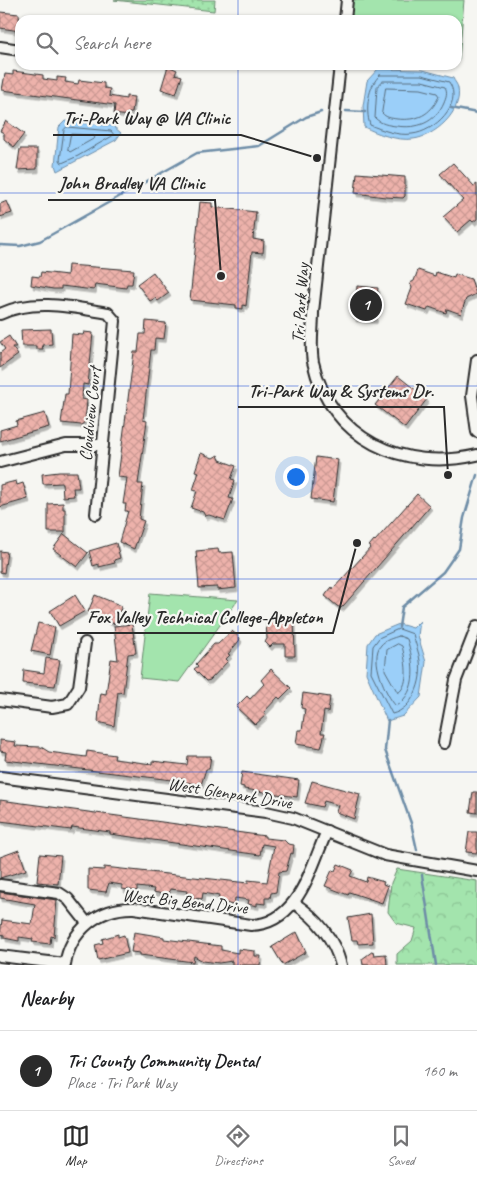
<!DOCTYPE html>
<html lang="en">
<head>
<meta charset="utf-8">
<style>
	body { margin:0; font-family:Caveat,sans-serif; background:#f6f6f6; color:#202124 }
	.you { position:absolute; left:295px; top:476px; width:18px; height:18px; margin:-12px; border:4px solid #fff; border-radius:50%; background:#1a73e8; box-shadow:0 0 0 8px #1a73e833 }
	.badge { display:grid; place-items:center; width:32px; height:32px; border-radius:50%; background:#2b2b2b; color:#fff; font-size:16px; font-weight:700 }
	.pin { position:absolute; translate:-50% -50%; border:2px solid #fff; box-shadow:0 1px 5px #0006 }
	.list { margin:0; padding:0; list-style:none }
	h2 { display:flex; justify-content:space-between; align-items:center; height:65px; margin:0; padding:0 20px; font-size:21px }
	h2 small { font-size:16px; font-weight:400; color:#757577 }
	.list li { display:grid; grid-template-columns:32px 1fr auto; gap:15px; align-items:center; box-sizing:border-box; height:80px; padding:0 20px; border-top:1px solid #e0e0e0 }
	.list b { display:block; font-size:19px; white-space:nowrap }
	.list p { margin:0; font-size:16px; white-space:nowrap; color:#757577 }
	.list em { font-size:16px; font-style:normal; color:#757577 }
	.icon { flex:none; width:28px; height:28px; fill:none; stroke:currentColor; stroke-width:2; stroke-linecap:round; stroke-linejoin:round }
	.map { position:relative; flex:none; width:477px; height:965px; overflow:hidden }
	.search { position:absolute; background:#fff; box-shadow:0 1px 4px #0004; left:15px; right:15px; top:15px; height:55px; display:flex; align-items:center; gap:12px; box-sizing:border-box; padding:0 18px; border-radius:15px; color:#757577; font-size:19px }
	.sheet { height:145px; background:#fff }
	nav { display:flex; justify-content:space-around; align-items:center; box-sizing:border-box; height:70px; border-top:1px solid #e0e0e0; background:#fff; font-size:14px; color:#757577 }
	nav a { display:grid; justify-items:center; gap:2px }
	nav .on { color:#2b2b2b }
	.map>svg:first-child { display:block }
	.grass { fill:#a3e4ad; stroke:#67886c }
	.forest { fill:url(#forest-crowns); stroke:#67886c }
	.park { fill:url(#park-dots); stroke:#67886c }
	.water { fill:#9bcff9; stroke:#6e8da7 }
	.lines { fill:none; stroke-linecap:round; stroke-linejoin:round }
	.shore { stroke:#586d7d; stroke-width:1 }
	.stream { stroke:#6e8da7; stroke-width:2.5 }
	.building { fill:url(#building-cross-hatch); stroke:#2b2b2b; filter:url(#shadow) }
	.minor-casing { stroke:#2b2b2b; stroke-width:14 }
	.minor { stroke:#f6f6f2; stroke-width:10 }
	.grid { fill:none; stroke:#1d4ed8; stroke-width:1; stroke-opacity:0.55 }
	.labels { text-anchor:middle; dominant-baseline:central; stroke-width:4.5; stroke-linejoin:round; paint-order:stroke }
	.street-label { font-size:18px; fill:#2b2b2b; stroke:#f6f6f2 }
	.leader { fill:none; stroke:#2b2b2b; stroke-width:2 }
	.callout-dot { fill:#2b2b2b; stroke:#f6f6f2; stroke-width:2 }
	.callout-label { font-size:19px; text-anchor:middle; font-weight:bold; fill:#2b2b2b; stroke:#f6f6f2; stroke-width:4.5; stroke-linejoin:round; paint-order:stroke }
</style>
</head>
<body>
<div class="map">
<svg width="477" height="965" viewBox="0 0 477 965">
	<defs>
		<pattern id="forest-crowns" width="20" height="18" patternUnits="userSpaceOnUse" patternTransform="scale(1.25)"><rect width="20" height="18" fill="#a3e4ad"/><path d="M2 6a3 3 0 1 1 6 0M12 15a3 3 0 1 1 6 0" fill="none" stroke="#8cc495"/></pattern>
		<pattern id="park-dots" width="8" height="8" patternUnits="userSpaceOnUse" patternTransform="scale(1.25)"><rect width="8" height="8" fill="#a3e4ad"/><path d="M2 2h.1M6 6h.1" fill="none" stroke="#8cc495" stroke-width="1.8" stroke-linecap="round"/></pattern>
		<pattern id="building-cross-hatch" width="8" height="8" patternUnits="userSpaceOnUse" patternTransform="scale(1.25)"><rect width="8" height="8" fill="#edb2ab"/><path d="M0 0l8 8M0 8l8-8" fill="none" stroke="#cb9993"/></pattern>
		<filter id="shadow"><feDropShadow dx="2" dy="3.5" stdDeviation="0" flood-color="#0004"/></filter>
	</defs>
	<rect width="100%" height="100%" fill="#f6f6f2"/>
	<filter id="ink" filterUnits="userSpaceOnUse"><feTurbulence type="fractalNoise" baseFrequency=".02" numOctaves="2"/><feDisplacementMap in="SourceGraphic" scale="10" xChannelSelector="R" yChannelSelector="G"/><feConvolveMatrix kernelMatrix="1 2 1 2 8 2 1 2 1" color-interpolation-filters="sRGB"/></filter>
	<g filter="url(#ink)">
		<!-- grass -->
		<g class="grass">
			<polygon points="352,0 464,0 459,60 457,60 457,20 350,20"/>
			<polygon points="150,593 238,600 179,682 140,678"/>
		</g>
		<!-- forest -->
		<polygon class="forest" points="397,869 477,881 477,965 397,965 397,954 412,941 416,928 396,923 388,912 391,883"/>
		<!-- park -->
		<polygon class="park" points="114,0 215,0 214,11"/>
		<!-- water -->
		<g class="water">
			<path d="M378,69L423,70L453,78C454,81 458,85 458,88C463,112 434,137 413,139C397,141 378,134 364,127L363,106L367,81Z"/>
			<polygon points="65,121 113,126 121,133 116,140 57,171 55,165 59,127"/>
			<polygon points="420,621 418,636 426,662 421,697 403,716 387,721 366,673 368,644 375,634 399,624 413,628"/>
		</g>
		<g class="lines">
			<!-- shore -->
			<g class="shore">
				<path d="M380,75H422L449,82C464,104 434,132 412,134C398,136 382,130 370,125C365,109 368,86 380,75Z"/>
				<path d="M383,81H422L445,87C448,92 446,97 444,102C435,123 418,129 396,126C388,125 381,124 375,118L377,87Z"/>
				<path d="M386,88L421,89L437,93L439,96C431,115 417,121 397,119C391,118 386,118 382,113Z"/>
				<polygon points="67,127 111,131 114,135 78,156 62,163 60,160 64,130"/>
				<polygon points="71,134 93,135 95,138 70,152 68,150"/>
				<path d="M399,629L413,634C415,643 419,652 420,661C423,681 413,709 392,714L371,672L373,646L379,638Z"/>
				<path d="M399,636L407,639C414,662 419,691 396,706C386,696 369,658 381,645C385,640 393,638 399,636Z"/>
				<path d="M398,644L402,646C405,658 411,684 398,693L385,670L387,650Z"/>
			</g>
			<!-- stream -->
			<g class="stream">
				<polyline points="451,108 477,113"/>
				<polyline points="346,111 365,112"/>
				<polyline points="0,245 20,246 40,241 197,153 259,146 306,117 321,112"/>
				<polyline points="399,627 402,607 443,572 459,549 464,518 477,475"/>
				<polyline points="388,720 385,750 411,823 417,850"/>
				<polyline points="422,875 436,965"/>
			</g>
		</g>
		<!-- building -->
		<g class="building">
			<polygon points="0,12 19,14 20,31 0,28"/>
			<polygon points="168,66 177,70 175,74 182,76 176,94 161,89"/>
			<polygon points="13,71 43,75 43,79 57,81 57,77 66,78 65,82 78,84 79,80 104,83 104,88 110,89 109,96 126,99 126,96 134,97 132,113 129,113 128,116 114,114 115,105 2,90 5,74 13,75"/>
			<polygon points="6,121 24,134 14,147 4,139 4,133 0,131"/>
			<polygon points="20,149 37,149 37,169 17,170"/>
			<polygon points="453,163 474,186 477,184 477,219 473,222 471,220 457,232 443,217 463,200 440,174"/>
			<polygon points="357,173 405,177 405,196 403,198 385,197 355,193"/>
			<polygon points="7,201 12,213 0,217 0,204"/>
			<polygon points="200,202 212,203 212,207 256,212 253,239 264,241 263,253 252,252 246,306 243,305 243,309 236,308 236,305 190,300"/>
			<polygon points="68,265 134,270 132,284 127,284 126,288 95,284 94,290 61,286 61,289 53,289 31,285 32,276 40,277 41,272 67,275"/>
			<polygon points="418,270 435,276 436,272 454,278 455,274 471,279 476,294 466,299 461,314 447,309 446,313 429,307 427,311 406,304 412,288 410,283 414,281"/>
			<polygon points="153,272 169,293 158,301 155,298 150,301 137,284"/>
			<polygon points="357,286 378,288 375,320 354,318"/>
			<polygon points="146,321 166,323 164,339 155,338 154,350 151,350 143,420 147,421 138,484 143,484 139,519 144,521 134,549 119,542 128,511 125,511 126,504 123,504 127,478 118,477 134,352 138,352 140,334 145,334"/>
			<polygon points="51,329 52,344 42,345 43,349 36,349 36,346 22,346 21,330"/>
			<polygon points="84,332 93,333 88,385 83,384 82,399 87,400 85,422 81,425 61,423 65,394 68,394 72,334 83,335"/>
			<polygon points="9,336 16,347 12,347 18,355 0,368 0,353 5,349 0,342"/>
			<polygon points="398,376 427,399 405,428 375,405"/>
			<polygon points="45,413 49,427 0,441 0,430 17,425 16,421"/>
			<polygon points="201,453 213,458 218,455 220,460 236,466 231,479 235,480 229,498 233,499 225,520 209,515 205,516 203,512 191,508 197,491 193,490 199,472 195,471"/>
			<polygon points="316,457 338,460 333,502 311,499"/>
			<polygon points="59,472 77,472 79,488 73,488 74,496 63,497 62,483 43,484 42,474"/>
			<polygon points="16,481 17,485 23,483 28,499 0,507 0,485"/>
			<polygon points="417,494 430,506 344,605 341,608 337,606 325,596 327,593 332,587 333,589 371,547 369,546 374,540 375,541"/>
			<polygon points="63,503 63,509 65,509 65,532 48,532 48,504"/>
			<polygon points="64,534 88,553 77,567 53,549"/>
			<polygon points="116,543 120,558 114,560 115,563 99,567 99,564 93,566 89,551"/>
			<polygon points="218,549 219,553 233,552 236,588 217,590 217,587 199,588 196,551"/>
			<polygon points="0,551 7,552 4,573 0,572"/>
			<polygon points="75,595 85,611 59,626 50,611"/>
			<polygon points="95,595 122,606 114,624 88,612"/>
			<polygon points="294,620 295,656 285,656 285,644 273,644 270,647 265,642 267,639 266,621"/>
			<polygon points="38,623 55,627 50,655 31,651"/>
			<polygon points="132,624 136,653 128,654 123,693 118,692 114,726 98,722 100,699 101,693 106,694 111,659 118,660 114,626"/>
			<polygon points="232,631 240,638 239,641 228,654 230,655 226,659 228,661 210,680 206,681 194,669 198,666 196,664 214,644 218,644"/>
			<polygon points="46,658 60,660 55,686 23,683 24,670 44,673"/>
			<polygon points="271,669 291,688 280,699 278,697 264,712 266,715 255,725 236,707 247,696 250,699 264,684 261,680"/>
			<polygon points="303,693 330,697 328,712 324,711 321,733 325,733 321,748 296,744 298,730 302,730 305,709 301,708"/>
			<polygon points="0,740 16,742 15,746 41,747 49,752 86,757 87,751 115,755 114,759 152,764 152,761 187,765 188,756 211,756 209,769 206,769 201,785 185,782 185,779 173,778 172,780 5,760 6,752 0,751"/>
			<polygon points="242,772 299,780 297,797 244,789 244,787 240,786"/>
			<polygon points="312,781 360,794 354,819 336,812 338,805 324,801 322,807 305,803"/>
			<polygon points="473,792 477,792 477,813 470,812"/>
			<polygon points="0,800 265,836 265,838 284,840 288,844 294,845 293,854 291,853 286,871 279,872 276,892 271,893 270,898 265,898 265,904 257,903 257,906 248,904 249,900 235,898 234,905 218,902 219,896 203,893 202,899 186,897 187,891 170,889 169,895 153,892 154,889 137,887 137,891 122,889 122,885 109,883 106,892 88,890 88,869 104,870 104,867 248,883 248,880 267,882 274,846 262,844 260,855 110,834 110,832 95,830 72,827 71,830 0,821"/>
			<polygon points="469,832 477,832 477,853 466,852"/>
			<polygon points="19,850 26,870 0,878 0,857"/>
			<polygon points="40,854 61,856 58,884 37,882"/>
			<polygon points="338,864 353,870 350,876 366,882 367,877 384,882 383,884 388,886 382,903 349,892 348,895 325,886 332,870 335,871"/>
			<polygon points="0,892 57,900 54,937 51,936 50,944 32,942 33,939 19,937 19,941 4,938 4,935 0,934 2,920 32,924 35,904 0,898"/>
			<polygon points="371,914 373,943 358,944 357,940 352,940 348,918"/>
			<polygon points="134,932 164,937 164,939 221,946 221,950 238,953 238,949 255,951 255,956 261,956 260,965 232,965 232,961 219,963 203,961 194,956 193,962 140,955 140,953 131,952"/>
			<polygon points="297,932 306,952 283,965 272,947"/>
			<polygon points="118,934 118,937 124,935 128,953 98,960 95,945 103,943 102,939"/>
			<polygon points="373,951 374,955 386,954 387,965 363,965 362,959"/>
		</g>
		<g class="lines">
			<!-- minor casing -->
			<g class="minor-casing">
				<g id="minor">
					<polyline points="345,20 347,0"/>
					<polyline points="0,47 20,50"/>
					<path d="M340,65L313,312C313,329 310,346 313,362C330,440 404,472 477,455"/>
					<path d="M0,314C34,298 72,307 108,313L115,321L96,514"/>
					<polyline points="477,360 472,396 477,432"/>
					<polyline points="0,462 66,445 103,445"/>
					<polyline points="0,700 52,707 68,704 79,687 85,643"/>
					<polyline points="444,743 456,680 477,626"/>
					<polyline points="0,777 266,812 293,818 385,855 477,871"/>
					<polyline points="0,885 59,893 68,899 87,923"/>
					<path d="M294,903C317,918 334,939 341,965"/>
					<polyline points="0,956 65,964"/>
					<path d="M65,965C70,931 99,907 134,908L251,925C299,924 311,866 327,831"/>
				</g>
			</g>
			<!-- minor -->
			<use href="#minor" class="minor"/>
		</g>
	</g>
	<!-- grid -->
	<path class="grid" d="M238,0V20M238,65V965M0,193H477M0,386H477M0,579H477M0,772H477"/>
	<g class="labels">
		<!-- street labels -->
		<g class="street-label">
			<text transform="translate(300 303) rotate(-86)">Tri Park Way</text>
			<text transform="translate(90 414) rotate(-84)">Cloudview Court</text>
			<text transform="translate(230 793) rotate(9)">West Glenpark Drive</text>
			<text transform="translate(185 901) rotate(6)">West Big Bend Drive</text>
		</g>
	</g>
	<!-- callouts -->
	<path class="leader" d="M317 158L241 135H53M221 276L215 200H48M448 475L444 407H238M357 543L333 633H77"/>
	<g class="callout-dot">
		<circle cx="317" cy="158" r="5"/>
		<circle cx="221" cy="276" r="5"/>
		<circle cx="448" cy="475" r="5"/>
		<circle cx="357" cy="543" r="5"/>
	</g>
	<g class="callout-label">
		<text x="147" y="124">Tri-Park Way @ VA Clinic</text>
		<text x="132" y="189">John Bradley VA Clinic</text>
		<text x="341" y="397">Tri-Park Way &amp; Systems Dr.</text>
		<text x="205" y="623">Fox Valley Technical College-Appleton</text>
	</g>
</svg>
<div class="you"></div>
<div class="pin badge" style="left:366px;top:305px">1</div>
<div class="search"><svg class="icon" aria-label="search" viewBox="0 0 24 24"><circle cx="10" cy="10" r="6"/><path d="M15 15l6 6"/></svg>Search here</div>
</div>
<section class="sheet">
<h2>Nearby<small></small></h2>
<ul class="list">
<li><span class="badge">1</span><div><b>Tri County Community Dental</b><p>Place · Tri Park Way</p></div><em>160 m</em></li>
</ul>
</section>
<nav>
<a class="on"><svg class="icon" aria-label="map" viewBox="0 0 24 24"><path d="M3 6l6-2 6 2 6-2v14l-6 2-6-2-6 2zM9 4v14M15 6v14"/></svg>Map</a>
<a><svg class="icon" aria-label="directions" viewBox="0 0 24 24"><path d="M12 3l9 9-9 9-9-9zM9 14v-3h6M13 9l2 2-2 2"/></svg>Directions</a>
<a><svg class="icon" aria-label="saved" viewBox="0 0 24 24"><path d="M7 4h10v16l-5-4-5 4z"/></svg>Saved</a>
</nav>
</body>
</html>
